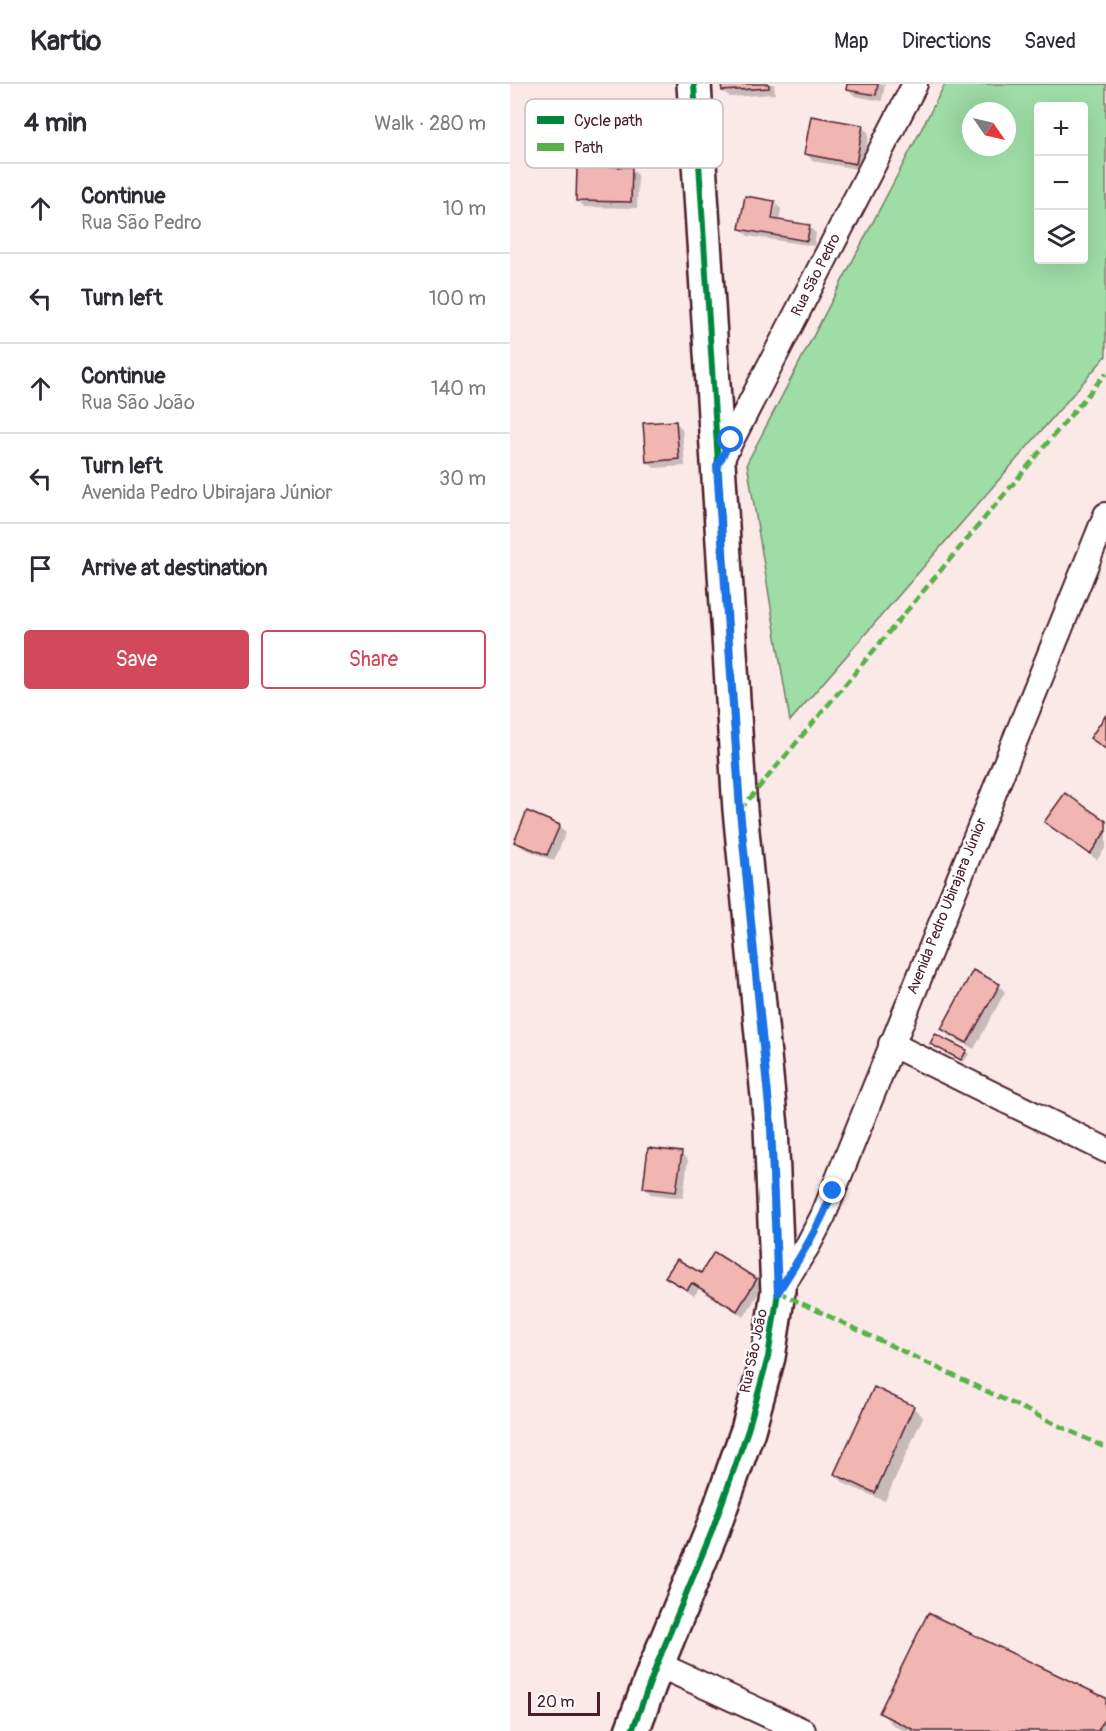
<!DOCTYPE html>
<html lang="en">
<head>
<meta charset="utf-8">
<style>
	body { margin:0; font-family:Pangolin,sans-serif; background:#f7f7f7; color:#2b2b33 }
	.controls { position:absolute; right:18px; top:18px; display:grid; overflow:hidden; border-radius:6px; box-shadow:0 6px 24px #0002 }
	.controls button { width:54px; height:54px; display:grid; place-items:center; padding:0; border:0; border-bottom:2px solid #e1e1e2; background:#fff; color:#2b2b33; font:30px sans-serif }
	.compass { position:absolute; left:452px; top:18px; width:54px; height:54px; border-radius:50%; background:#fff; box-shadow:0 6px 24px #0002; rotate:124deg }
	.scale { position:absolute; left:18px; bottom:15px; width:72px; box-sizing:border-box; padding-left:6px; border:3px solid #4a1f2b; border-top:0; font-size:16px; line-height:21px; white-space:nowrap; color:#4a1f2b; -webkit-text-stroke:4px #fff; paint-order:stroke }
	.stop { position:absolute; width:18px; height:18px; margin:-14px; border:4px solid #1a73e8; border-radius:50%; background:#fff }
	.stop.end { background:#1a73e8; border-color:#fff; box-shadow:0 2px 6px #0008 }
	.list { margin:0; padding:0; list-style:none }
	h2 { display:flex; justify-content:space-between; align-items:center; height:78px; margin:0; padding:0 24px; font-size:26px }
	h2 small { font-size:20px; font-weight:400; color:#7c7c81 }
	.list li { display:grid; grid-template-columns:39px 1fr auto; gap:18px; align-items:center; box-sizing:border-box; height:90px; padding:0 24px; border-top:2px solid #e1e1e2 }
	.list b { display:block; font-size:22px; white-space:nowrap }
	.list p { margin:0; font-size:20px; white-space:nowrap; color:#7c7c81 }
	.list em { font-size:20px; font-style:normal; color:#7c7c81 }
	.actions { display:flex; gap:12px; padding:18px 24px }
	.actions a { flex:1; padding:14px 0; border:2px solid #d1495b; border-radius:6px; text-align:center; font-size:21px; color:#d1495b }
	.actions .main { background:#d1495b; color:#fff }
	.icon { flex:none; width:33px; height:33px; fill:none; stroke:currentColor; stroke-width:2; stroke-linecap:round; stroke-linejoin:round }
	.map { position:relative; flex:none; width:596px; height:1647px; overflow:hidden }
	header { display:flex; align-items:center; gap:36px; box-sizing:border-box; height:84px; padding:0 30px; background:#fff; border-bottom:2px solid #e1e1e2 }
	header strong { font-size:28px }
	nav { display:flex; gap:33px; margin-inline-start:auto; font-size:21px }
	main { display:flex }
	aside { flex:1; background:#fff }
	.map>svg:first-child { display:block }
	.green { fill:#9edda6; stroke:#747e68; stroke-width:1.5; fill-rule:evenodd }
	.shadow { fill:#0003; fill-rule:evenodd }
	.building { fill:#f1b5b2; stroke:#4a1f2b; stroke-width:1.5 }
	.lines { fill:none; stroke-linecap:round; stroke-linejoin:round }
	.street-casing { stroke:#4a1f2b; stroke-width:28 }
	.secondary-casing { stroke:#4a1f2b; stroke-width:38 }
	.street { stroke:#fff; stroke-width:24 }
	.secondary { stroke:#fff; stroke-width:33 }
	.quiet { stroke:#57b146; stroke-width:4.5; stroke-dasharray:9 4.5; stroke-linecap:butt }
	.cycleway-casing { stroke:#fff; stroke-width:10 }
	.cycleway { stroke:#00873e; stroke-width:6 }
	.route { stroke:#1a73e8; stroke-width:8 }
	.labels { text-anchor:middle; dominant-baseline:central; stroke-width:4.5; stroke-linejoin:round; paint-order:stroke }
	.street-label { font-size:15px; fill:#4a1f2b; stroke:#fff }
	.key { fill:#fff; stroke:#c9bcbf; stroke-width:1.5 }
	.key-label { font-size:16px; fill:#4a1f2b }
</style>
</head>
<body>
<header>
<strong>Kartio</strong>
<nav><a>Map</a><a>Directions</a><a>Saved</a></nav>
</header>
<main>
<aside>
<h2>4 min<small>Walk · 280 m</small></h2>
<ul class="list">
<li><svg class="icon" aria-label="ahead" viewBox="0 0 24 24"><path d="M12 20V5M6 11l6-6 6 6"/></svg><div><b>Continue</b><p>Rua São Pedro</p></div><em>10 m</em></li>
<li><svg class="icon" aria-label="left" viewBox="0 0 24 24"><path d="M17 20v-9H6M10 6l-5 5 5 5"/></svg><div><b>Turn left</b></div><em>100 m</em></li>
<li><svg class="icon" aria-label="ahead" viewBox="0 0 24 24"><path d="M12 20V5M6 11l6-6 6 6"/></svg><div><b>Continue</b><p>Rua São João</p></div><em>140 m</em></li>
<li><svg class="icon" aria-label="left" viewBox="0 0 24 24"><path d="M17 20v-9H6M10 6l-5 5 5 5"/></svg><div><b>Turn left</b><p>Avenida Pedro Ubirajara Júnior</p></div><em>30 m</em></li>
<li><svg class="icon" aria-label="arrive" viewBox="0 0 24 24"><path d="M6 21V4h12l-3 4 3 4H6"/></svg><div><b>Arrive at destination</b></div></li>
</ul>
<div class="actions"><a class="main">Save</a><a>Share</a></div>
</aside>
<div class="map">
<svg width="596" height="1647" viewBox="0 0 596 1647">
	<rect width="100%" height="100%" fill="#fbe9e8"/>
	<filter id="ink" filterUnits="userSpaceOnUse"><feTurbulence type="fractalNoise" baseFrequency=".0167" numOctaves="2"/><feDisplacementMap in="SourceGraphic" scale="12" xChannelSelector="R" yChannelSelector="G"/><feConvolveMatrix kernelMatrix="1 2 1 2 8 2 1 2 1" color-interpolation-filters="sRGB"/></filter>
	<g filter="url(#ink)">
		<!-- green -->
		<path class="green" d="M435,0H596V272L280,637L237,379ZM528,22H574V176H528ZM461,27H497V63H461Z"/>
		<!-- shadow -->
		<g class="shadow">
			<polygon points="213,0 264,0 265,10 220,13 213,7"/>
			<polygon points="339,0 375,0 372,17 345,12 338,6"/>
			<polygon points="352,43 359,49 352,86 303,77 296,70"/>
			<polygon points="121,85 128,91 127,124 74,123 67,116"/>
			<path d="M264,118L271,125L269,138L299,143L306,149L304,162L238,152L231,145ZM263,121H266L262,143L260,142Z"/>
			<polygon points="166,338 172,345 175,382 144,384 137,377"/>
			<polygon points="555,711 596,739 596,763 587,776 536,738"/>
			<polygon points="49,742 56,749 44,777 13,764 6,757"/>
			<polygon points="489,901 495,908 464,965 439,952 432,945"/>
			<polygon points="421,960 456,967 459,970 454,978"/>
			<polygon points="171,1070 178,1076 173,1114 141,1110 134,1104"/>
			<polygon points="192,1191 246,1196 253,1202 234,1233 189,1205 184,1212 157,1193"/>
			<polygon points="403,1323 413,1333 375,1417 335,1400 325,1390"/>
			<polygon points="418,1531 596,1615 596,1647 395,1647 384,1642 371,1629"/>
		</g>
		<!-- building -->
		<g class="building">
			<polygon points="211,0 259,0 259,4 212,7"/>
			<polygon points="337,0 368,0 366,11 336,6"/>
			<polygon points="301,32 353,41 346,80 294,70"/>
			<polygon points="67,82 122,83 121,118 66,117"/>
			<polygon points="235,112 265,117 262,135 300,141 297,157 229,145"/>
			<polygon points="166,337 169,375 136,378 133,339"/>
			<polygon points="596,631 596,665 580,654"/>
			<polygon points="555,709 596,737 596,747 580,770 534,738"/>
			<polygon points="17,727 50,741 37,771 4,758"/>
			<polygon points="463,886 490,900 457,959 431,945"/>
			<polygon points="425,950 457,966 451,976 420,960"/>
			<polygon points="138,1064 172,1068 166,1108 133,1104"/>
			<polygon points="204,1168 247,1195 227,1227 182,1199 177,1206 155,1193 167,1175 191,1189"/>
			<polygon points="364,1303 404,1322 365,1409 324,1390"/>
			<polygon points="418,1529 596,1614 596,1639 593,1637 588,1647 406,1647 369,1629"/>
		</g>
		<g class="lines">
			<!-- street casing -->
			<g class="street-casing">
				<g id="street">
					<polyline points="209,380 405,0"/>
					<polyline points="381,960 596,1066"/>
					<polyline points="268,1208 298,1161 313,1132 596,431"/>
					<polyline points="147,1580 293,1647"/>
				</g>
			</g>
			<!-- secondary casing -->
			<g class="secondary-casing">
				<polyline id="secondary" points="122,1647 147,1580 202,1447 238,1346 258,1273 268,1208 261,1043 230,726 184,0"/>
			</g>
			<!-- street -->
			<use href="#street" class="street"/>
			<!-- secondary -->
			<use href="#secondary" class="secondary"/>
			<!-- quiet -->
			<g class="quiet">
				<polyline points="230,726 596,289"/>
				<polyline points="268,1208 596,1364"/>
			</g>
			<!-- cycleway casing -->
			<g class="cycleway-casing">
				<polyline id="cycleway" points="122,1647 147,1580 202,1447 238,1346 258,1273 268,1208 261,1043 230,726 184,0"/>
			</g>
			<!-- cycleway -->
			<use href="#cycleway" class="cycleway"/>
		</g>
	</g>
	<g class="lines" filter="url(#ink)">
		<!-- route -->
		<path class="route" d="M221,356L207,382L230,726L261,1043L268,1208C289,1175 309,1144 323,1107"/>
	</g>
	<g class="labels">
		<!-- street labels -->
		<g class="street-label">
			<text transform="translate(306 191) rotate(-63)">Rua São Pedro</text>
			<text transform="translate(437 822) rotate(-68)">Avenida Pedro Ubirajara Júnior</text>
			<text transform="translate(244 1267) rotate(-78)">Rua São João</text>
		</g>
	</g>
	<!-- legend -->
	<rect x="15" y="15" width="198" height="69" rx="9" class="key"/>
	<rect x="27" y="32" width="27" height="8" fill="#00873e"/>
	<rect x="27" y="59" width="27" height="8" fill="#57b146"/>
	<g class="key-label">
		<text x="64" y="42">Cycle path</text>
		<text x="64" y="69">Path</text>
	</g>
</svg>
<div class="controls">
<button>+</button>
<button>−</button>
<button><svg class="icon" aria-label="layers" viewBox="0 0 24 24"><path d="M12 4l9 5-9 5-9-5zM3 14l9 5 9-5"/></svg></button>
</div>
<svg class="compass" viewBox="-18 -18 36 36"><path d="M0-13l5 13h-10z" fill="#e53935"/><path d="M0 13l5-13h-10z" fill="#7c7c81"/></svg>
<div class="scale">20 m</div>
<div class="stop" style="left:221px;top:356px"></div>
<div class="stop end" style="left:323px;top:1107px"></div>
</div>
</main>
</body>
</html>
